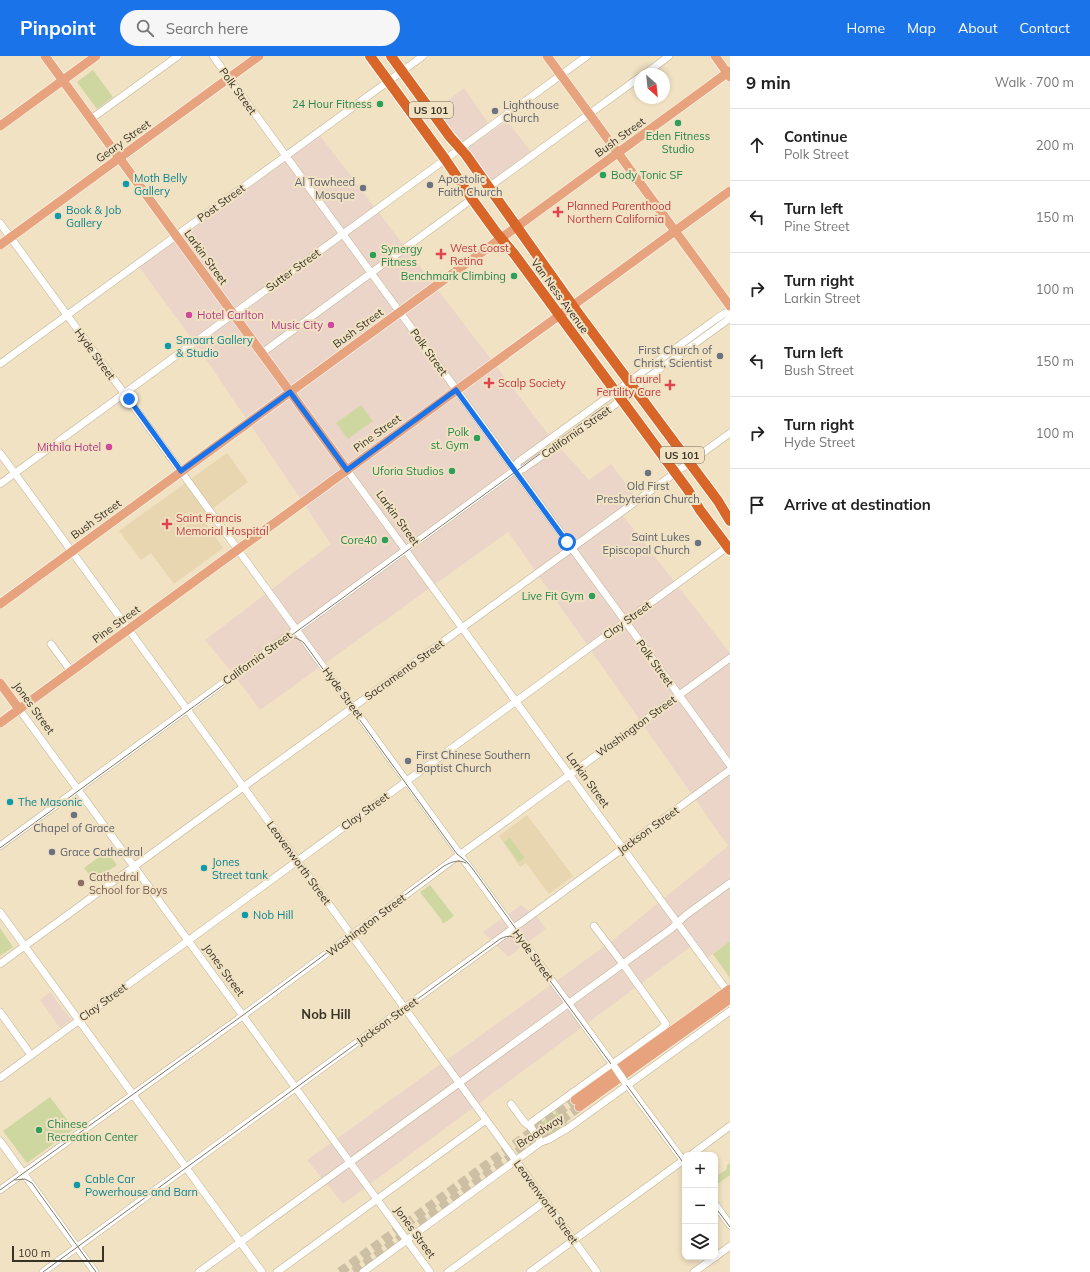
<!DOCTYPE html>
<html lang="en">
<head>
<meta charset="utf-8">
<style>
	body { margin:0; font-family:Mulish,sans-serif; background:#f6f6f6; color:#222 }
	.controls { position:absolute; right:12px; bottom:12px; display:grid; overflow:hidden; border-radius:8px; box-shadow:0 2px 6px #0003 }
	.controls button { width:36px; height:36px; display:grid; place-items:center; padding:0; border:0; border-bottom:1px solid #e0e0e0; background:#fff; color:#222; font:20px sans-serif }
	.compass { position:absolute; left:634px; top:12px; width:36px; height:36px; border-radius:50%; background:#fff; box-shadow:0 2px 6px #0003; rotate:153deg }
	.scale { position:absolute; left:12px; bottom:10px; width:92px; box-sizing:border-box; padding-left:4px; border:2px solid #393327; border-top:0; font-size:11px; line-height:14px; white-space:nowrap; color:#393327; -webkit-text-stroke:3px #f1e2c3; paint-order:stroke }
	.stop { position:absolute; width:12px; height:12px; margin:-9px; border:3px solid #1a73e8; border-radius:50%; background:#fff }
	.stop.end { background:#1a73e8; border-color:#fff; box-shadow:0 1px 4px #0008 }
	.list { margin:0; padding:0; list-style:none }
	h2 { display:flex; justify-content:space-between; align-items:center; height:52px; margin:0; padding:0 16px; font-size:17px }
	h2 small { font-size:13px; font-weight:400; color:#767676 }
	.list li { display:grid; grid-template-columns:26px 1fr auto; gap:12px; align-items:center; box-sizing:border-box; height:72px; padding:0 16px; border-top:1px solid #e0e0e0 }
	.list b { display:block; font-size:15px; white-space:nowrap }
	.list p { margin:0; font-size:13px; white-space:nowrap; color:#767676 }
	.list em { font-size:13px; font-style:normal; color:#767676 }
	.icon { flex:none; width:22px; height:22px; fill:none; stroke:currentColor; stroke-width:2; stroke-linecap:round; stroke-linejoin:round }
	.map { position:relative; flex:none; width:730px; height:1216px; overflow:hidden }
	header { display:flex; align-items:center; gap:24px; box-sizing:border-box; height:56px; padding:0 20px; background:#1a73e8; color:#fff }
	header strong { font-size:19px }
	nav { display:flex; gap:22px; margin-inline-start:auto; font-size:14px }
	.search { width:280px; height:36px; background:#f6f6f6; display:flex; align-items:center; gap:10px; box-sizing:border-box; padding:0 14px; border-radius:22px; color:#767676; font-size:15px }
	main { display:flex }
	aside { flex:1; background:#fff }
	.map>svg:first-child { display:block }
	.commercial { fill:#ebd5c8 }
	.built { fill:#e8d6b0 }
	.green { fill:#cfd7a1 }
	.lines { fill:none; stroke-linecap:round; stroke-linejoin:round }
	.major-tunnel { stroke:#ccbfa4; stroke-width:9; stroke-dasharray:9 4.5; stroke-linecap:butt }
	.minor-casing { stroke:#c0b294; stroke-width:8 }
	.major-casing { stroke:#fff; stroke-width:10 }
	.highway-casing { stroke:#fff; stroke-width:12 }
	.minor { stroke:#fff; stroke-width:7 }
	.major { stroke:#e7a37e; stroke-width:9 }
	.highway { stroke:#d76628; stroke-width:10 }
	.tram { stroke:#827965; stroke-width:1 }
	.minor-bridge-casing { stroke:#c0b294; stroke-width:8; stroke-linecap:butt }
	.minor-bridge { stroke:#fff; stroke-width:7 }
	.route { stroke:#1a73e8; stroke-width:5 }
	.leisure-dot { fill:#2e9e5b; stroke:#f1e2c3; stroke-width:1.5 }
	.worship-dot { fill:#6b7280; stroke:#f1e2c3; stroke-width:1.5 }
	.culture-dot { fill:#0f9aa8; stroke:#f1e2c3; stroke-width:1.5 }
	.health-dot { fill:#e0444e; stroke:#f1e2c3; stroke-width:1.5 }
	.hotel-dot { fill:#d1479c; stroke:#f1e2c3; stroke-width:1.5 }
	.education-dot { fill:#8d6e63; stroke:#f1e2c3; stroke-width:1.5 }
	.labels { text-anchor:middle; dominant-baseline:central; stroke-width:4; stroke-linejoin:round; paint-order:stroke }
	.shield { fill:#f1e2c3; stroke:#706856; stroke-width:1 }
	.shield-label { font-size:10px; font-weight:bold; fill:#393327 }
	.street-label { font-size:11px; fill:#393327; stroke:#f1e2c3 }
	.leisure-label { font-size:11px; fill:#27864d; stroke:#f1e2c3; text-anchor:end }
	.worship-label { font-size:11px; fill:#5b616d; stroke:#f1e2c3; text-anchor:start }
	.culture-label { font-size:11px; fill:#0d838f; stroke:#f1e2c3; text-anchor:start }
	.health-label { font-size:11px; fill:#be3a42; stroke:#f1e2c3; text-anchor:start }
	.hotel-label { font-size:11px; fill:#b23c85; stroke:#f1e2c3; text-anchor:end }
	.education-label { font-size:11px; fill:#785e54; stroke:#f1e2c3; text-anchor:start }
	.quarter-label { font-size:13px; font-weight:bold; fill:#393327; stroke:#f1e2c3 }
</style>
</head>
<body>
<header>
<strong>Pinpoint</strong>
<div class="search"><svg class="icon" aria-label="search" viewBox="0 0 24 24"><circle cx="10" cy="10" r="6"/><path d="M15 15l6 6"/></svg>Search here</div>
<nav><a>Home</a><a>Map</a><a>About</a><a>Contact</a></nav>
</header>
<main>
<div class="map">
<svg width="730" height="1216" viewBox="0 0 730 1216">
	<rect width="100%" height="100%" fill="#f1e2c3"/>
	<!-- commercial -->
	<g class="commercial">
		<polygon points="464,32 493,74 507,65 532,97 489,127 436,54"/>
		<polygon points="318,77 551,382 589,424 611,408 638,444 620,456 730,597 730,885 704,904 693,889 343,1148 307,1104 608,888 728,790 508,476 260,654 234,619 205,584 331,488 197,290 137,208"/>
		<polygon points="521,849 537,861 546,873 508,901 483,876"/>
		<polygon points="50,936 71,964 60,972 40,944"/>
	</g>
	<!-- built -->
	<g class="built">
		<polygon points="227,397 248,426 201,461 223,492 174,528 151,497 141,504 119,475"/>
		<polygon points="527,759 573,820 549,838 526,807 520,811 499,780"/>
	</g>
	<!-- green -->
	<g class="green">
		<polygon points="93,14 113,41 97,53 77,26"/>
		<polygon points="361,349 373,365 348,383 336,367"/>
		<polygon points="510,782 525,802 519,806 504,786"/>
		<polygon points="107,795 117,809 94,825 84,812"/>
		<polygon points="430,829 454,860 444,867 442,866 440,862 420,836"/>
		<polygon points="0,872 13,891 0,900"/>
		<polygon points="730,885 730,922 713,898"/>
		<polygon points="50,1041 74,1073 27,1107 3,1075"/>
		<path d="M557,1053L568,1067L544,1084L534,1071C541,1066 549,1062 556,1057L554,1055Z"/>
		<polygon points="730,1107 730,1119 715,1130 715,1121 727,1113 727,1109"/>
	</g>
	<g class="lines">
		<!-- major-tunnel -->
		<g class="major-tunnel">
			<polyline points="340,1216 575,1044"/>
			<polyline points="354,1216 579,1051"/>
		</g>
		<!-- minor casing -->
		<g class="minor-casing">
			<g id="minor">
				<polyline points="213,0 730,709"/>
				<polyline points="645,18 669,0"/>
				<polyline points="91,63 178,0"/>
				<polyline points="489,131 640,21"/>
				<polyline points="0,167 614,1010"/>
				<polyline points="262,297 472,143"/>
				<polyline points="0,308 423,0"/>
				<polyline points="0,397 597,1216"/>
				<polyline points="347,414 730,939"/>
				<polyline points="515,414 518,406 716,263 725,257 730,256"/>
				<polyline points="0,428 587,0"/>
				<polyline points="51,588 71,615"/>
				<polyline points="19,653 430,1216"/>
				<polyline points="0,790 515,414 523,413 616,348 639,328 729,263 730,261"/>
				<polyline points="0,856 262,1216"/>
				<polyline points="0,908 730,377"/>
				<polyline points="0,956 31,999"/>
				<polyline points="0,1022 730,489"/>
				<polyline points="626,1027 685,1107"/>
				<polyline points="511,1048 525,1067 530,1070 541,1086"/>
				<polyline points="530,1070 532,1066 661,973 666,968 623,908 594,870"/>
				<polyline points="0,1085 95,1216"/>
				<polyline points="691,1099 730,1070"/>
				<polyline points="0,1134 237,964 454,803 730,602"/>
				<polyline points="715,1148 730,1169"/>
				<polyline points="715,1201 730,1190"/>
				<polyline points="43,1216 730,714"/>
				<polyline points="199,1216 671,873 686,859 730,827"/>
				<polyline points="277,1216 486,1064"/>
				<path d="M363,1216L541,1086C550,1085 558,1077 567,1073L730,955"/>
				<polyline points="448,1216 540,1149 545,1144"/>
				<polyline points="530,1216 685,1103"/>
				<polyline points="694,1216 715,1201"/>
			</g>
		</g>
		<!-- major casing -->
		<g class="major-casing">
			<g id="major">
				<polyline points="45,0 347,414"/>
				<polyline points="547,0 730,250"/>
				<polyline points="715,0 730,21"/>
				<polyline points="0,70 96,0"/>
				<polyline points="0,189 259,0"/>
				<polyline points="0,548 730,15"/>
				<polyline points="0,627 19,653"/>
				<polyline points="0,667 730,135"/>
				<polyline points="575,1044 730,933"/>
				<polyline points="579,1051 730,943"/>
			</g>
		</g>
		<!-- highway casing -->
		<g class="highway-casing">
			<g id="highway">
				<polyline points="370,0 445,103 472,143 496,176 515,199 688,434 700,454 730,494"/>
				<polyline points="391,0 450,81 466,99 578,257 718,445 730,465"/>
			</g>
		</g>
		<!-- minor -->
		<use href="#minor" class="minor"/>
		<!-- major -->
		<use href="#major" class="major"/>
		<!-- highway -->
		<use href="#highway" class="highway"/>
		<!-- tram -->
		<g class="tram">
			<path d="M286,583C293,580 298,582 304,587L457,798L467,806L472,812L524,884"/>
			<polyline points="0,792 607,349"/>
			<polyline points="15,1124 25,1123 32,1127 96,1216"/>
			<path d="M0,1134L246,957L444,810C451,806 458,803 466,807"/>
			<polyline points="715,1151 730,1171"/>
			<path d="M43,1216L500,883C509,878 516,880 523,888L685,1109"/>
		</g>
		<!-- minor-bridge casing -->
		<g class="minor-bridge-casing">
			<polyline id="minor-bridge" points="614,1010 625,1026"/>
		</g>
		<!-- minor-bridge -->
		<use href="#minor-bridge" class="minor-bridge"/>
	</g>
	<g class="lines">
		<!-- route -->
		<polyline class="route" points="129,343 181,415 290,336 347,414 456,334 567,486"/>
	</g>
	<!-- markers -->
	<g class="leisure-dot">
		<circle cx="380" cy="48" r="4"/>
		<circle cx="678" cy="67" r="4"/>
		<circle cx="603" cy="119" r="4"/>
		<circle cx="373" cy="199" r="4"/>
		<circle cx="514" cy="220" r="4"/>
		<circle cx="477" cy="382" r="4"/>
		<circle cx="452" cy="415" r="4"/>
		<circle cx="385" cy="484" r="4"/>
		<circle cx="592" cy="540" r="4"/>
		<circle cx="39" cy="1074" r="4"/>
	</g>
	<g class="worship-dot">
		<circle cx="495" cy="55" r="4"/>
		<circle cx="430" cy="129" r="4"/>
		<circle cx="363" cy="132" r="4"/>
		<circle cx="720" cy="300" r="4"/>
		<circle cx="648" cy="417" r="4"/>
		<circle cx="698" cy="487" r="4"/>
		<circle cx="408" cy="705" r="4"/>
		<circle cx="74" cy="759" r="4"/>
		<circle cx="52" cy="796" r="4"/>
	</g>
	<g class="culture-dot">
		<circle cx="126" cy="128" r="4"/>
		<circle cx="58" cy="160" r="4"/>
		<circle cx="168" cy="290" r="4"/>
		<circle cx="10" cy="746" r="4"/>
		<circle cx="204" cy="812" r="4"/>
		<circle cx="245" cy="859" r="4"/>
		<circle cx="77" cy="1129" r="4"/>
	</g>
	<g class="health-dot">
		<path d="M556 150h4v4h4v4h-4v4h-4v-4h-4v-4h4z"/>
		<path d="M439 192h4v4h4v4h-4v4h-4v-4h-4v-4h4z"/>
		<path d="M487 321h4v4h4v4h-4v4h-4v-4h-4v-4h4z"/>
		<path d="M668 323h4v4h4v4h-4v4h-4v-4h-4v-4h4z"/>
		<path d="M165 462h4v4h4v4h-4v4h-4v-4h-4v-4h4z"/>
	</g>
	<g class="hotel-dot">
		<circle cx="189" cy="259" r="4"/>
		<circle cx="331" cy="269" r="4"/>
		<circle cx="109" cy="391" r="4"/>
	</g>
	<circle class="education-dot" cx="81" cy="827" r="4"/>
	<g class="labels">
		<!-- shield labels -->
		<g class="shield">
			<rect x="409" y="46" width="44" height="16" rx="3"/>
			<rect x="660" y="391" width="44" height="16" rx="3"/>
		</g>
		<g class="shield-label">
			<text x="431" y="54">US 101</text>
			<text x="682" y="399">US 101</text>
		</g>
		<!-- street labels -->
		<g class="street-label">
			<text transform="translate(238 35) rotate(54)">Polk Street</text>
			<text transform="translate(620 81) rotate(-36)">Bush Street</text>
			<text transform="translate(123 85) rotate(-36)">Geary Street</text>
			<text transform="translate(221 147) rotate(-36)">Post Street</text>
			<text transform="translate(206 201) rotate(54)">Larkin Street</text>
			<text transform="translate(293 214) rotate(-36)">Sutter Street</text>
			<text transform="translate(560 240) rotate(54)">Van Ness Avenue</text>
			<text transform="translate(358 272) rotate(-36)">Bush Street</text>
			<text transform="translate(429 296) rotate(54)">Polk Street</text>
			<text transform="translate(95 298) rotate(54)">Hyde Street</text>
			<text transform="translate(576 376) rotate(-35)">California Street</text>
			<text transform="translate(377 377) rotate(-36)">Pine Street</text>
			<text transform="translate(398 462) rotate(54)">Larkin Street</text>
			<text transform="translate(96 463) rotate(-36)">Bush Street</text>
			<text transform="translate(627 564) rotate(-36)">Clay Street</text>
			<text transform="translate(116 568) rotate(-36)">Pine Street</text>
			<text transform="translate(257 602) rotate(-36)">California Street</text>
			<text transform="translate(655 607) rotate(54)">Polk Street</text>
			<text transform="translate(404 614) rotate(-36)">Sacramento Street</text>
			<text transform="translate(343 637) rotate(54)">Hyde Street</text>
			<text transform="translate(34 652) rotate(54)">Jones Street</text>
			<text transform="translate(636 670) rotate(-36)">Washington Street</text>
			<text transform="translate(588 724) rotate(54)">Larkin Street</text>
			<text transform="translate(365 755) rotate(-36)">Clay Street</text>
			<text transform="translate(648 774) rotate(-36)">Jackson Street</text>
			<text transform="translate(299 807) rotate(54)">Leavenworth Street</text>
			<text transform="translate(366 869) rotate(-37)">Washington Street</text>
			<text transform="translate(533 899) rotate(54)">Hyde Street</text>
			<text transform="translate(224 914) rotate(54)">Jones Street</text>
			<text transform="translate(103 946) rotate(-36)">Clay Street</text>
			<text transform="translate(387 965) rotate(-36)">Jackson Street</text>
			<text transform="translate(540 1075) rotate(-32)">Broadway</text>
			<text transform="translate(546 1146) rotate(54)">Leavenworth Street</text>
			<text transform="translate(415 1176) rotate(54)">Jones Street</text>
		</g>
		<!-- leisure labels -->
		<g class="leisure-label">
			<text x="372" y="48">24 Hour Fitness</text>
			<text x="678" y="80" text-anchor="middle">Eden Fitness<tspan x="678" dy="13">Studio</tspan></text>
			<text x="611" y="119" text-anchor="start">Body Tonic SF</text>
			<text x="381" y="193" text-anchor="start">Synergy<tspan x="381" dy="13">Fitness</tspan></text>
			<text x="506" y="220">Benchmark Climbing</text>
			<text x="469" y="376">Polk<tspan x="469" dy="13">st. Gym</tspan></text>
			<text x="444" y="415">Uforia Studios</text>
			<text x="377" y="484">Core40</text>
			<text x="584" y="540">Live Fit Gym</text>
			<text x="47" y="1068" text-anchor="start">Chinese<tspan x="47" dy="13">Recreation Center</tspan></text>
		</g>
		<!-- worship labels -->
		<g class="worship-label">
			<text x="503" y="49">Lighthouse<tspan x="503" dy="13">Church</tspan></text>
			<text x="438" y="123">Apostolic<tspan x="438" dy="13">Faith Church</tspan></text>
			<text x="355" y="126" text-anchor="end">Al Tawheed<tspan x="355" dy="13">Mosque</tspan></text>
			<text x="712" y="294" text-anchor="end">First Church of<tspan x="712" dy="13">Christ, Scientist</tspan></text>
			<text x="648" y="430" text-anchor="middle">Old First<tspan x="648" dy="13">Presbyterian Church</tspan></text>
			<text x="690" y="481" text-anchor="end">Saint Lukes<tspan x="690" dy="13">Episcopal Church</tspan></text>
			<text x="416" y="699">First Chinese Southern<tspan x="416" dy="13">Baptist Church</tspan></text>
			<text x="74" y="772" text-anchor="middle">Chapel of Grace</text>
			<text x="60" y="796">Grace Cathedral</text>
		</g>
		<!-- culture labels -->
		<g class="culture-label">
			<text x="134" y="122">Moth Belly<tspan x="134" dy="13">Gallery</tspan></text>
			<text x="66" y="154">Book &amp; Job<tspan x="66" dy="13">Gallery</tspan></text>
			<text x="176" y="284">Smaart Gallery<tspan x="176" dy="13">&amp; Studio</tspan></text>
			<text x="18" y="746">The Masonic</text>
			<text x="212" y="806">Jones<tspan x="212" dy="13">Street tank</tspan></text>
			<text x="253" y="859">Nob Hill</text>
			<text x="85" y="1123">Cable Car<tspan x="85" dy="13">Powerhouse and Barn</tspan></text>
		</g>
		<!-- health labels -->
		<g class="health-label">
			<text x="567" y="150">Planned Parenthood<tspan x="567" dy="13">Northern California</tspan></text>
			<text x="450" y="192">West Coast<tspan x="450" dy="13">Retina</tspan></text>
			<text x="661" y="323" text-anchor="end">Laurel<tspan x="661" dy="13">Fertility Care</tspan></text>
			<text x="498" y="327">Scalp Society</text>
			<text x="176" y="462">Saint Francis<tspan x="176" dy="13">Memorial Hospital</tspan></text>
		</g>
		<!-- hotel labels -->
		<g class="hotel-label">
			<text x="197" y="259" text-anchor="start">Hotel Carlton</text>
			<text x="323" y="269">Music City</text>
			<text x="101" y="391">Mithila Hotel</text>
		</g>
		<!-- education labels -->
		<g class="education-label">
			<text x="89" y="821">Cathedral<tspan x="89" dy="13">School for Boys</tspan></text>
		</g>
		<!-- quarter labels -->
		<g class="quarter-label">
			<text x="326" y="958">Nob Hill</text>
		</g>
	</g>
</svg>
<div class="controls">
<button>+</button>
<button>−</button>
<button><svg class="icon" aria-label="layers" viewBox="0 0 24 24"><path d="M12 4l9 5-9 5-9-5zM3 14l9 5 9-5"/></svg></button>
</div>
<svg class="compass" viewBox="-18 -18 36 36"><path d="M0-13l5 13h-10z" fill="#e53935"/><path d="M0 13l5-13h-10z" fill="#767676"/></svg>
<div class="scale">100 m</div>
<div class="stop" style="left:567px;top:486px"></div>
<div class="stop end" style="left:129px;top:343px"></div>
</div>
<aside>
<h2>9 min<small>Walk · 700 m</small></h2>
<ul class="list">
<li><svg class="icon" aria-label="ahead" viewBox="0 0 24 24"><path d="M12 20V5M6 11l6-6 6 6"/></svg><div><b>Continue</b><p>Polk Street</p></div><em>200 m</em></li>
<li><svg class="icon" aria-label="left" viewBox="0 0 24 24"><path d="M17 20v-9H6M10 6l-5 5 5 5"/></svg><div><b>Turn left</b><p>Pine Street</p></div><em>150 m</em></li>
<li><svg class="icon" aria-label="right" viewBox="0 0 24 24"><path d="M7 20v-9h11M14 6l5 5-5 5"/></svg><div><b>Turn right</b><p>Larkin Street</p></div><em>100 m</em></li>
<li><svg class="icon" aria-label="left" viewBox="0 0 24 24"><path d="M17 20v-9H6M10 6l-5 5 5 5"/></svg><div><b>Turn left</b><p>Bush Street</p></div><em>150 m</em></li>
<li><svg class="icon" aria-label="right" viewBox="0 0 24 24"><path d="M7 20v-9h11M14 6l5 5-5 5"/></svg><div><b>Turn right</b><p>Hyde Street</p></div><em>100 m</em></li>
<li><svg class="icon" aria-label="arrive" viewBox="0 0 24 24"><path d="M6 21V4h12l-3 4 3 4H6"/></svg><div><b>Arrive at destination</b></div></li>
</ul>
</aside>
</main>
</body>
</html>
